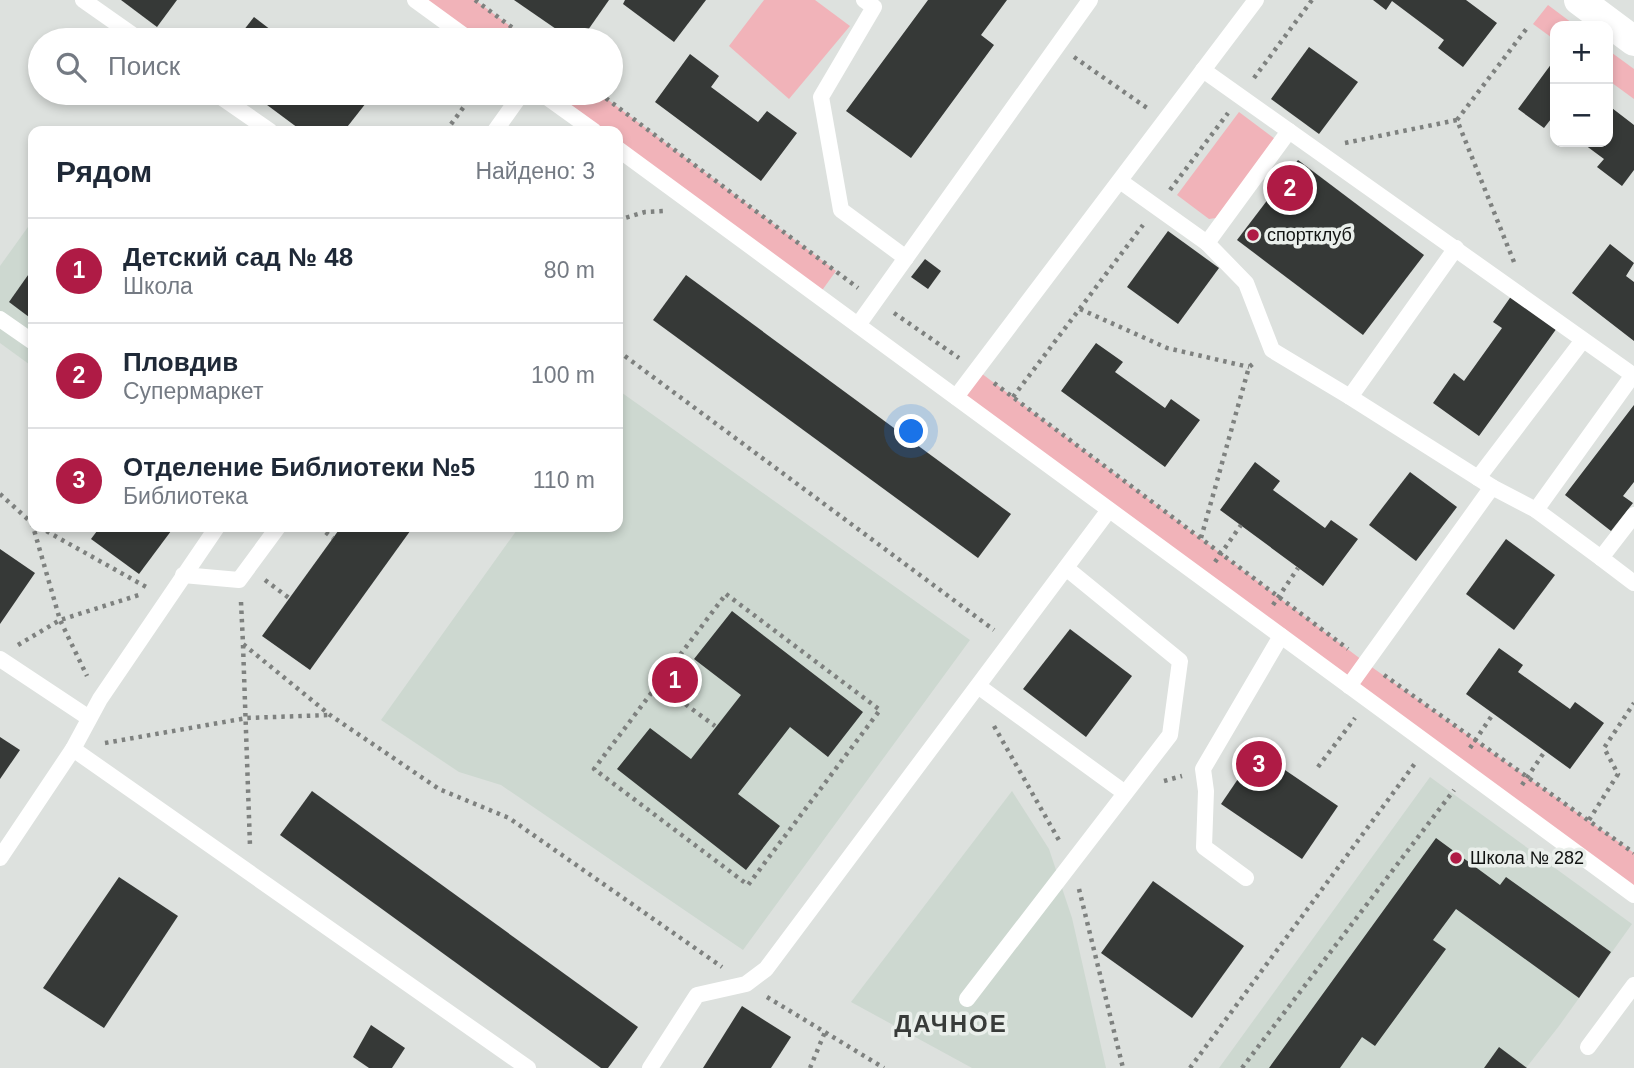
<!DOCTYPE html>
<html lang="ru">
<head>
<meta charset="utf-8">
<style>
	body { margin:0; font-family:Helvetica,sans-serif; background:#f6f6f7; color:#1f2937 }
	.controls { position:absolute; right:21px; top:21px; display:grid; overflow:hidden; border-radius:14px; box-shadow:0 4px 10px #0003 }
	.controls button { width:63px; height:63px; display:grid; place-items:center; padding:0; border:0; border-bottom:2px solid #e0e1e3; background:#fff; color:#1f2937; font:35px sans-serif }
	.you { position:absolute; left:912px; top:432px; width:24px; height:24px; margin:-18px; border:5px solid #fff; border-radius:50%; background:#1a73e8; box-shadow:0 0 0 10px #1a73e833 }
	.badge { display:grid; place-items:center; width:46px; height:46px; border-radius:50%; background:#af1b45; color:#fff; font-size:23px; font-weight:700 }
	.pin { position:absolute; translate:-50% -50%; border:4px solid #fff; box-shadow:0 2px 7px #0006 }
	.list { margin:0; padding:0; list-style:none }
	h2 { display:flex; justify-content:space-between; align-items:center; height:91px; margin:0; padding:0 28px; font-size:30px }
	h2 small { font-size:23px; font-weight:400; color:#747a83 }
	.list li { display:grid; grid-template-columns:46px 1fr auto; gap:21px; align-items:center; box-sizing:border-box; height:105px; padding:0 28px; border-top:2px solid #e0e1e3 }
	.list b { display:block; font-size:26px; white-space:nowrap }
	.list p { margin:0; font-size:23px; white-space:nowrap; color:#747a83 }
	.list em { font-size:23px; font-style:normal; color:#747a83 }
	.icon { flex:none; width:38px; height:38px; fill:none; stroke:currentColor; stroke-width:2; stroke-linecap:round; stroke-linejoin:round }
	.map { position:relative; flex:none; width:1634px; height:1068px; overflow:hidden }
	.search { position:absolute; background:#fff; box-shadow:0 4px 10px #0003; left:28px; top:28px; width:595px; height:77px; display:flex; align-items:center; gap:18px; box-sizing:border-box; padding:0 24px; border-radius:38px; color:#747a83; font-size:26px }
	.panel { position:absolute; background:#fff; box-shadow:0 4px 10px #0003; left:28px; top:126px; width:595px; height:406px; border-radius:14px }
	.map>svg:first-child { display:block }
	.built { fill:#cdd8d0 }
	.green { fill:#f1b3b9 }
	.building { fill:#363937 }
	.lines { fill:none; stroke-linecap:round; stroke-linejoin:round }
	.path { stroke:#7e817f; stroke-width:4.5; stroke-dasharray:3.5 5; stroke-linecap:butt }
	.service { stroke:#fff; stroke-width:16 }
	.minor { stroke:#fff; stroke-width:30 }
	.poi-dot { fill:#af1b45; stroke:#eaefeb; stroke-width:2.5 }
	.labels { text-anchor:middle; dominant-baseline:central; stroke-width:7; stroke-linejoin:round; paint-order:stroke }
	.poi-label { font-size:18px; fill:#111312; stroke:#eaefeb; text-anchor:start }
	.district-label { font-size:24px; font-weight:bold; letter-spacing:2px; fill:#383b39; stroke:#eaefeb }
</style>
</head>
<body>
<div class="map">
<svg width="1634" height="1068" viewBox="0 0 1634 1068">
	<rect width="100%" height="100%" fill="#dde1de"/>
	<!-- built -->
	<g class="built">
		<polygon points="33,220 33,367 0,343 0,266"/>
		<polygon points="618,390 970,640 743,950 501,785 459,772 381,720 519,527 618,527"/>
		<polygon points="1430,777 1632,924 1559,1026 1526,1068 1219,1068"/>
		<polygon points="1012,791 1049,849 1072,918 1106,1068 972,1068 851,1002"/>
	</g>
	<!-- green -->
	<g class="green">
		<polygon points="414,0 475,0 529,40 469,40"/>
		<polygon points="764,0 815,0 850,26 789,99 729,46"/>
		<polygon points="1548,5 1576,26 1555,26 1555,40 1533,24"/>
		<polygon points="1608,50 1634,69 1634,99 1608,80"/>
		<polygon points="541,93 599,93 836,271 818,296 618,149 618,131 593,131"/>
		<polygon points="1239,112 1275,139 1216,218 1209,219 1177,195"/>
		<polygon points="977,370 1366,663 1634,853 1634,895 956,397"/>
	</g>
	<!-- building -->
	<g class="building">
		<polygon points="121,0 177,0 157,27"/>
		<polygon points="514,0 609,0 581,40 572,40"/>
		<polygon points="625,0 706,0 674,42 623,4"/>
		<polygon points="928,0 1007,0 981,35 994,45 911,158 846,111"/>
		<polygon points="1373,0 1466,0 1497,23 1463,67 1438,48 1444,40 1392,1 1386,10"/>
		<polygon points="254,17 284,40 236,40"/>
		<polygon points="1309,47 1358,82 1319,134 1271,99"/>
		<polygon points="690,54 719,76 711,87 758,122 767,111 797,133 761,181 655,102"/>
		<polygon points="1552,63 1555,66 1555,122 1551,119 1544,128 1518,109"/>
		<polygon points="251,93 353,93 366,103 344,131 302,131"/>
		<polygon points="1608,105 1634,125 1634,170 1622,186 1597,167 1604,159 1581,142 1608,142"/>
		<polygon points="1298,160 1424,255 1363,335 1237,240"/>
		<polygon points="1168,231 1219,268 1178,324 1127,287"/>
		<polygon points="1610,244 1634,263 1626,276 1634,282 1634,341 1572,293"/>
		<polygon points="925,259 941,271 928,289 911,277"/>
		<polygon points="33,268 33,320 9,302"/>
		<polygon points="686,275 1011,514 978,558 653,320"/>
		<polygon points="1512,295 1557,328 1479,436 1433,403 1454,373 1464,381 1502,328 1493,322"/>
		<polygon points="1096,343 1123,362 1115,372 1165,408 1171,399 1200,420 1165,467 1061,391"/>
		<polygon points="1634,405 1634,482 1623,496 1633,503 1611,531 1565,495"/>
		<polygon points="1255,462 1280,481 1273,490 1325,528 1331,520 1358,539 1323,586 1220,510"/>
		<polygon points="1410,472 1457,507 1416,561 1369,525"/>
		<polygon points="100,527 174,527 139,574 91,539"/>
		<polygon points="341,527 413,527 310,670 262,636"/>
		<polygon points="1506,539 1555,575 1514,630 1466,594"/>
		<polygon points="0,549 35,573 0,624"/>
		<polygon points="732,611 863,712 828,757 790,727 738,794 780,826 746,870 617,769 650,728 691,759 741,695 694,659"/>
		<polygon points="1070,629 1132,676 1086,737 1023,689"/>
		<polygon points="1499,648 1523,665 1518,672 1570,709 1575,702 1604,723 1570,769 1466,694"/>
		<polygon points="0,737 20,750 0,779"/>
		<polygon points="1257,751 1338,806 1302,859 1221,804"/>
		<polygon points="312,791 638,1027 608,1068 601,1068 280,835"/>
		<polygon points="1436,838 1500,885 1506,877 1611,952 1579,998 1456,909 1433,940 1446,949 1375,1046 1362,1037 1340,1068 1269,1068"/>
		<polygon points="119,877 178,916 104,1028 43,988"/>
		<polygon points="1153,881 1244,946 1192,1018 1101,953"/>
		<polygon points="742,1006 791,1037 771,1068 703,1068"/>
		<polygon points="371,1025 405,1048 392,1068 369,1068 353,1057"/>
		<polygon points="1499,1047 1527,1068 1484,1068"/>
	</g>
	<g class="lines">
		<!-- path -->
		<g class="path">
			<polyline points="475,0 529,40"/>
			<polyline points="1074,57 1147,108"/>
			<polyline points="1254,78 1312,0"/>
			<polyline points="599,93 858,288"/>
			<polyline points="446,131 474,93"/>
			<polyline points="1345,143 1457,120"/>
			<polyline points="1170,190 1228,113"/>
			<polyline points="618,220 645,212 664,211"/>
			<polyline points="1514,262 1457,120 1527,28"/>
			<polyline points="1080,309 1167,348 1249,367"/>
			<polyline points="894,313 959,358"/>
			<polyline points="618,351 994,630"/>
			<polyline points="994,383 1348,649"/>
			<polyline points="1013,397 1143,225"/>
			<polyline points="0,494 33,524"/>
			<polyline points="32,523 60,620 87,676"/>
			<polyline points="39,527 148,588"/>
			<polyline points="319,527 333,538"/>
			<polyline points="1201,538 1249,367 1255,362"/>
			<polyline points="1215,562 1241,525"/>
			<polyline points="265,580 289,598"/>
			<polygon points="726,594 880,710 748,885 594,769"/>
			<polyline points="241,602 243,644 330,715 439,789 509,818 722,967"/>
			<polyline points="1273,605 1298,568"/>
			<polyline points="18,645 60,620 142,594"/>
			<polyline points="243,645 250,846"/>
			<polyline points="1384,675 1634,853"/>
			<polyline points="658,684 715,726"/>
			<polyline points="994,726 1060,842"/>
			<polyline points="105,743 247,718 329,715"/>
			<polyline points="1470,748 1493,714"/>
			<polyline points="1318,767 1355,718"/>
			<polyline points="1164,781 1182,776"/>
			<polyline points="1522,785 1545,751"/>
			<polyline points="1589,820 1618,774 1604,748 1634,703"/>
			<polyline points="1079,889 1123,1068"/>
			<polyline points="767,997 884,1068"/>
			<polyline points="810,1068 825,1032"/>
			<polyline points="1190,1068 1416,762"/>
			<polyline points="1242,1068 1454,790"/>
		</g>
		<!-- service -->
		<g class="service">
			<polyline points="83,0 140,40"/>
			<polyline points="415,0 470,40"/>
			<polyline points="864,0 874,7 821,97 841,210 906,258"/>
			<polyline points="215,93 270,131"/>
			<polyline points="541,93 594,131"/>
			<polyline points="495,131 522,93"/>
			<polyline points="1289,131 1633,375 1536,510"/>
			<polyline points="618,149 1634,895"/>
			<polyline points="1120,181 1207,243 1289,131 1203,70"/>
			<polyline points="1207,243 1246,283 1272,350 1350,397 1456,248"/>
			<polyline points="0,319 33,342"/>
			<polyline points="858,325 1090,0"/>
			<polyline points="956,397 1256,0"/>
			<polyline points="1350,397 1478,478"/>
			<polyline points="1492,487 1478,478 1583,340"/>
			<polyline points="1601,558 1634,583"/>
			<polyline points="183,575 239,580 278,527"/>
			<polyline points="0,659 89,718"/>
			<polyline points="978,686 1125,793"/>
			<polyline points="1349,686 1492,487 1536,510 1601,558 1634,515"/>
			<polyline points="73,749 528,1068"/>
			<polyline points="0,858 73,749 100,699 217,527"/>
			<polyline points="1246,878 1204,847 1206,791 1203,769 1281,636"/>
			<polyline points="967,999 1170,735 1180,661 1066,568"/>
			<polyline points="1588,1047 1634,985"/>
			<polyline points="650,1068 697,995 746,984 766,969 1109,510"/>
		</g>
		<!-- minor -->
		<polyline class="minor" points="1579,0 1634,41"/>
	</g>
	<!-- markers -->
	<g class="poi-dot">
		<circle cx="1253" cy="235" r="7"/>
		<circle cx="1456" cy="858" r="7"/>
	</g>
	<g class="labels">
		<!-- poi labels -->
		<g class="poi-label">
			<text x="1267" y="235">спортклуб</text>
			<text x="1470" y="858">Школа № 282</text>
		</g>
		<!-- district labels -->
		<g class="district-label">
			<text x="951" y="1023">ДАЧНОЕ</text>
		</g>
	</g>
</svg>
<div class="controls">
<button>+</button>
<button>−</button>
</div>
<div class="you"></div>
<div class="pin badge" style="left:675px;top:680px">1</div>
<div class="pin badge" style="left:1290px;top:188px">2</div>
<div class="pin badge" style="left:1259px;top:764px">3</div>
<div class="search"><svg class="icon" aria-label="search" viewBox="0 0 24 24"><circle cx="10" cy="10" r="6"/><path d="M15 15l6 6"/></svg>Поиск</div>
<section class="panel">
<h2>Рядом<small>Найдено: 3</small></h2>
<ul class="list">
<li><span class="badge">1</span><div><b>Детский сад № 48</b><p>Школа</p></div><em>80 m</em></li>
<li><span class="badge">2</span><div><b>Пловдив</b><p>Супермаркет</p></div><em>100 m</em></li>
<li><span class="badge">3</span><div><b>Отделение Библиотеки №5</b><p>Библиотека</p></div><em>110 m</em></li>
</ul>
</section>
</div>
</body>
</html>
